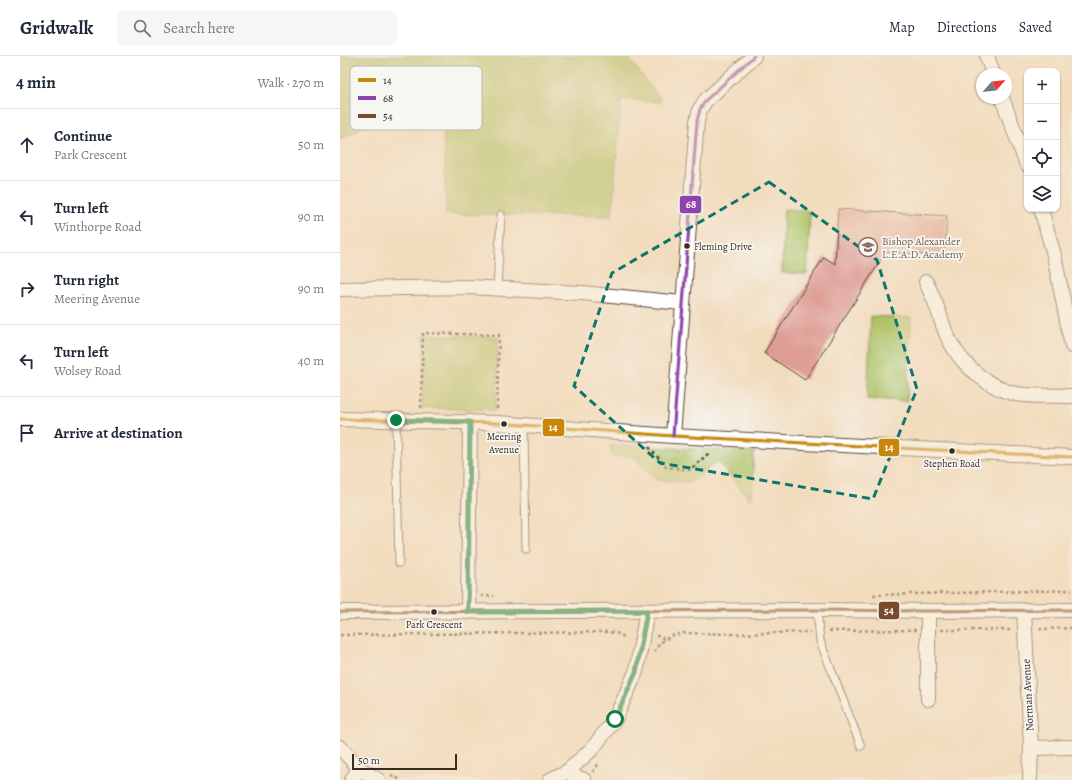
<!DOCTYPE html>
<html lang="en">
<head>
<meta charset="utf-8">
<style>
	body { margin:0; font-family:Alegreya,serif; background:#f6f6f7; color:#1f2937 }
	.controls { position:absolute; right:12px; top:12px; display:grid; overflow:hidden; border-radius:8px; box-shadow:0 1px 3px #0004 }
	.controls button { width:36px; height:36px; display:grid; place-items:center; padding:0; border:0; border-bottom:1px solid #e0e1e3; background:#fff; color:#1f2937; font:20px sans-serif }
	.compass { position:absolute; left:636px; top:12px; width:36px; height:36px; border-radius:50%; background:#fff; box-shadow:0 1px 3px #0004; rotate:63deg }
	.scale { position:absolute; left:12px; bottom:10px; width:105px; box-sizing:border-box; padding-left:4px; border:2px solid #3b2a1e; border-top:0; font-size:11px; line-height:14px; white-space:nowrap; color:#3b2a1e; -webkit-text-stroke:3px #f6f6f2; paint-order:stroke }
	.stop { position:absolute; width:12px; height:12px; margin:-9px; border:3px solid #0b8043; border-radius:50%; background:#fff }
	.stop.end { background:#0b8043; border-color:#fff; box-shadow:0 1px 4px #0008 }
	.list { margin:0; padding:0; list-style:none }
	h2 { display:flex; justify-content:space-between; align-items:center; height:52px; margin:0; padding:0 16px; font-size:17px }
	h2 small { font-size:13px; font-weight:400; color:#747a83 }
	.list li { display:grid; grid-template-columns:26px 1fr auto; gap:12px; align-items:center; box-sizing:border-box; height:72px; padding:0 16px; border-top:1px solid #e0e1e3 }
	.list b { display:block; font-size:15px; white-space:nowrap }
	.list p { margin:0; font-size:13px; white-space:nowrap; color:#747a83 }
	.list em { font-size:13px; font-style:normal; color:#747a83 }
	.icon { flex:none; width:22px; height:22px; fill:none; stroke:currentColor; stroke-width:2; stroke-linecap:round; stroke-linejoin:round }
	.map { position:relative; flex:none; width:732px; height:724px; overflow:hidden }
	header { display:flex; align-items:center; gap:24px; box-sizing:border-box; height:56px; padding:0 20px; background:#fff; border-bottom:1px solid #e0e1e3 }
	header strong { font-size:19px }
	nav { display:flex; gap:22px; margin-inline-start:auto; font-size:14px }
	.search { width:280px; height:36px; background:#f6f6f7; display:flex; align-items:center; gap:10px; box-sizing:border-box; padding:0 14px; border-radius:8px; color:#747a83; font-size:15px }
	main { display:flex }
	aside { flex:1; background:#fff }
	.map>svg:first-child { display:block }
	.green { fill:#aec266; stroke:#747642 }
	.building { fill:#de9d94 }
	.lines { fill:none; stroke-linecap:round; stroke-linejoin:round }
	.service-casing { stroke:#564536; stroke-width:9 }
	.minor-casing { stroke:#564536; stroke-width:16 }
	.path { stroke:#564536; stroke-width:2.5; stroke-dasharray:3 3; stroke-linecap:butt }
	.service { stroke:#fff; stroke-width:7 }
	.minor { stroke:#fff; stroke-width:14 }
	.bus-1-casing { stroke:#f6f6f2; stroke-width:6 }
	.bus-2-casing { stroke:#f6f6f2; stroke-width:6 }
	.bus-3-casing { stroke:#f6f6f2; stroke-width:6 }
	.bus-1 { stroke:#c88708; stroke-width:3 }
	.bus-2 { stroke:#8e44ad; stroke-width:3 }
	.bus-3 { stroke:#7a4b2a; stroke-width:3 }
	.route { stroke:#0b8043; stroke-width:5 }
	.marked { fill:none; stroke:#0f766e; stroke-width:3; stroke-dasharray:8 5; stroke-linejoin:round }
	.bus-dot { fill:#3b2a1e; stroke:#f6f6f2; stroke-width:1.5 }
	.labels { text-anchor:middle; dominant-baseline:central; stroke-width:3.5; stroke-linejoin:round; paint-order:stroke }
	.bus-label { font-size:10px; fill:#3b2a1e; stroke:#f6f6f2 }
	.education-label { font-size:11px; fill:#785e54; stroke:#f6f6f2; text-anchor:start }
	.street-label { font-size:11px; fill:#3b2a1e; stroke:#f6f6f2 }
	.key { fill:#f6f6f2; stroke:#beb9b2; stroke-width:1 }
	.key-label { font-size:11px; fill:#3b2a1e }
	.line-badge { stroke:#f6f6f2; stroke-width:1.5 }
	.badge-label { font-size:11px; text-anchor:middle; font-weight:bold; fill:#fff }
</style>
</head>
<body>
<header>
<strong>Gridwalk</strong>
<div class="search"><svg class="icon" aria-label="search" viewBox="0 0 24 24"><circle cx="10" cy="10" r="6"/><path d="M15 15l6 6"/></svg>Search here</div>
<nav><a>Map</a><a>Directions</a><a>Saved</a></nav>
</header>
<main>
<aside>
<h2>4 min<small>Walk · 270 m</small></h2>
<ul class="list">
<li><svg class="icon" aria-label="ahead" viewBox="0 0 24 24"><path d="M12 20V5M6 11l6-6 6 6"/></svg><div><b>Continue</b><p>Park Crescent</p></div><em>50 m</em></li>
<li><svg class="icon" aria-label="left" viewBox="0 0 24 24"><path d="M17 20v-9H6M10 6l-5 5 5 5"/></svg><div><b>Turn left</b><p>Winthorpe Road</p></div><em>90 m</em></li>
<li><svg class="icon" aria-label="right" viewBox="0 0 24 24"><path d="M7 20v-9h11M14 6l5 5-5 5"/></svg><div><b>Turn right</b><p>Meering Avenue</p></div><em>90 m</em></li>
<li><svg class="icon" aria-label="left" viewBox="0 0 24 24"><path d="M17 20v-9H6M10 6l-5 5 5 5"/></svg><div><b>Turn left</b><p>Wolsey Road</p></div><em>40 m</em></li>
<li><svg class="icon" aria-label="arrive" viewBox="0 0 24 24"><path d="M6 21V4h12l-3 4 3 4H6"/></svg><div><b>Arrive at destination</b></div></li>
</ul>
</aside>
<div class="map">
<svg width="732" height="724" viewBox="0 0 732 724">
	<rect width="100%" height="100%" fill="#f6f6f2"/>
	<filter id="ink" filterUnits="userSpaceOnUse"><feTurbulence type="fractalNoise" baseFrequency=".025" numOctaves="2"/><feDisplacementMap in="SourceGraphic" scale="8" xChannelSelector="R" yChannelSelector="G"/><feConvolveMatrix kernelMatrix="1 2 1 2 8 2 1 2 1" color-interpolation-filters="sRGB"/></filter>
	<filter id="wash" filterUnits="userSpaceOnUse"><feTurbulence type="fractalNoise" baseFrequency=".012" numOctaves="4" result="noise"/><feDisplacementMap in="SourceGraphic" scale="16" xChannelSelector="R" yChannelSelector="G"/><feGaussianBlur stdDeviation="0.9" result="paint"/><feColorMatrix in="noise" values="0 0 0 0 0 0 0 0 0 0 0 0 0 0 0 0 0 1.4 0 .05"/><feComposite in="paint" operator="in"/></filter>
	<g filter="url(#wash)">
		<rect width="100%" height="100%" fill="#f2dcbe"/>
		<!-- green -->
		<g class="green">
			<polygon points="0,0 287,0 320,43 320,46 281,43 272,160 106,158 102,27 0,83"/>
			<polygon points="444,153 470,155 467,218 442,217"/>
			<polygon points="531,260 571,262 567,345 527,343"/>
			<polygon points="84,279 158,281 156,354 82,352"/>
			<polygon points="271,389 414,396 411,445 378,405 351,426 316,424 293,400 272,400"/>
		</g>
		<g id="blocks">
			<!-- building -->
			<polygon class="building" points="498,153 607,160 604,200 546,196 465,324 424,297 484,201 495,208"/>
		</g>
	</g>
	<g filter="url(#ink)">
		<use href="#blocks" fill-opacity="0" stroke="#564536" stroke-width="1"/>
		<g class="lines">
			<!-- service casing -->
			<g class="service-casing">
				<g id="service">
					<polyline points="157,232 161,159"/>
					<polyline points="56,364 59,507"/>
					<polyline points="184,370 186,493"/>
					<polyline points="477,554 480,585 521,690"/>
				</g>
			</g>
			<!-- minor casing -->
			<g class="minor-casing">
				<g id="minor">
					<polyline points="647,0 653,18"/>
					<polyline points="662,42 687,109"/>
					<polyline points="701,153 714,199 732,290"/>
					<path d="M586,226C590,235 595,245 598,254C602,266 605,278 612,289C625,312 650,332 676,338C694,341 714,339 732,340"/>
					<polyline points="0,233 129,231 242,237 342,247"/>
					<polyline points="0,363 157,367 333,380 732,401"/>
					<polyline points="333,380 357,65 360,53 366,44 414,0"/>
					<polyline points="684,554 691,692 690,724"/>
					<polyline points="0,556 477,554 588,555 732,554"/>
					<polyline points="128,556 130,366"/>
					<polyline points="588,643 588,555"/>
					<polyline points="0,691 19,712 38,724"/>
					<polyline points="691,692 732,691"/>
					<polyline points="228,715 236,721 244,724"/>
					<polyline points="12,724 19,712"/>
					<polyline points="210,724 228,715 252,693 275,663 296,616 307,555"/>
				</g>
			</g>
			<!-- path -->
			<g class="path">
				<polyline points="81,352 83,277 159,279 157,354"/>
				<polyline points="309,391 326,411 350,414 370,396"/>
				<polyline points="533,539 732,534"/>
				<polyline points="141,540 154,540"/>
				<polyline points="699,573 732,572"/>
				<polyline points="601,574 672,574"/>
				<polyline points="489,575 576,574"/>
				<polyline points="0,579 269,576 280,578 286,583"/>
				<polyline points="316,580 321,580 324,584"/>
				<polyline points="314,596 320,587 331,580 343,577 397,578 470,576"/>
				<polyline points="253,716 259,707"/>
				<polyline points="51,719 61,724"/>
			</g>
			<!-- service -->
			<use href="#service" class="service"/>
			<!-- minor -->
			<use href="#minor" class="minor"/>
			<!-- bus-1 casing -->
			<g class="bus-1-casing">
				<polyline id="bus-1" points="0,363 157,367 333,380 732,401"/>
			</g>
			<!-- bus-2 casing -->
			<g class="bus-2-casing">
				<polyline id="bus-2" points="333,380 357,65 360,53 366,44 414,0"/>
			</g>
			<!-- bus-3 casing -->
			<g class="bus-3-casing">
				<polyline id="bus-3" points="0,556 477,554 588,555 732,554"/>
			</g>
			<!-- bus-1 -->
			<use href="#bus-1" class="bus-1"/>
			<!-- bus-2 -->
			<use href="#bus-2" class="bus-2"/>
			<!-- bus-3 -->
			<use href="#bus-3" class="bus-3"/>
		</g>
	</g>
	<g class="lines" filter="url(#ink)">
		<!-- route -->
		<polyline class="route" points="56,364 130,366 128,556 307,555 296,616 275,663"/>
	</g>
	<!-- marked area -->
	<path d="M0 0H732V724H0ZM429,126L537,204L577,333L533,443L320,407L234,330L272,217Z" fill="#f2dcbe" fill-opacity=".55" fill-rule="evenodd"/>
	<path class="marked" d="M429,126L537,204L577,333L533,443L320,407L234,330L272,217Z"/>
	<!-- icons -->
	<defs>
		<g id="school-ring" transform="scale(1)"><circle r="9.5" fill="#f6f6f2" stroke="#8d6e63" stroke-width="1.5"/><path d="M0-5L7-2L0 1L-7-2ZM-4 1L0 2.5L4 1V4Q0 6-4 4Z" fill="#8d6e63"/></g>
	</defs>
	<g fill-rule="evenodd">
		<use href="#school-ring" x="528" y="191"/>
	</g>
	<!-- markers -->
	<g class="bus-dot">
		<circle cx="347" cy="190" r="3.5"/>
		<circle cx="164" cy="368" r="3.5"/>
		<circle cx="612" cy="395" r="3.5"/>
		<circle cx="94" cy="556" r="3.5"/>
	</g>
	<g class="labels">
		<!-- bus labels -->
		<g class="bus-label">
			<text x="354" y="190" text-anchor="start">Fleming Drive</text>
			<text x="164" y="380">Meering<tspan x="164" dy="13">Avenue</tspan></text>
			<text x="612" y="407">Stephen Road</text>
			<text x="94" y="568">Park Crescent</text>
		</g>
		<!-- education labels -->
		<g class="education-label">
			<text x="542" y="185">Bishop Alexander<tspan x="542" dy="13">L.E.A.D. Academy</tspan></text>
		</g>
		<!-- street labels -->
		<g class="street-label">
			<text transform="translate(688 639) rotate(-93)">Norman Avenue</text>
		</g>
	</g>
	<!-- legend -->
	<rect x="10" y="10" width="132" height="64" rx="6" class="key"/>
	<rect x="18" y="22" width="18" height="4" fill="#c88708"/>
	<rect x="18" y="40" width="18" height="4" fill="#8e44ad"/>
	<rect x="18" y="58" width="18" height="4" fill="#7a4b2a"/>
	<g class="key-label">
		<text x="43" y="28">14</text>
		<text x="43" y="46">68</text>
		<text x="43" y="64">54</text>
	</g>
	<g class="line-badge">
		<rect x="339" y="139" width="23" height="19" rx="4" fill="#8e44ad"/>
		<rect x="202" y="362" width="23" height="19" rx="4" fill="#c88708"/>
		<rect x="538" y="382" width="22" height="19" rx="4" fill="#c88708"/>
		<rect x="538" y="545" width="22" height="19" rx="4" fill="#7a4b2a"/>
	</g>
	<g class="badge-label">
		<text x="351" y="152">68</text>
		<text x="213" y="375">14</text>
		<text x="549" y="395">14</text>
		<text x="549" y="558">54</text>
	</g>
</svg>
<div class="controls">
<button>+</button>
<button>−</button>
<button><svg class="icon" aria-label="locate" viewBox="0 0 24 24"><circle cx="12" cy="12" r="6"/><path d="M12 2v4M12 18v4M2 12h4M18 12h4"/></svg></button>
<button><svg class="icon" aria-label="layers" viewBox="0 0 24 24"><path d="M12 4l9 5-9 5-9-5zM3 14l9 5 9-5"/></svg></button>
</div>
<svg class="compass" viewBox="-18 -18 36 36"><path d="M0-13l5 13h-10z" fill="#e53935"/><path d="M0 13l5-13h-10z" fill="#747a83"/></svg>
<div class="scale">50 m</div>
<div class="stop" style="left:275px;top:663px"></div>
<div class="stop end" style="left:56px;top:364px"></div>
</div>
</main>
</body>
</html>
